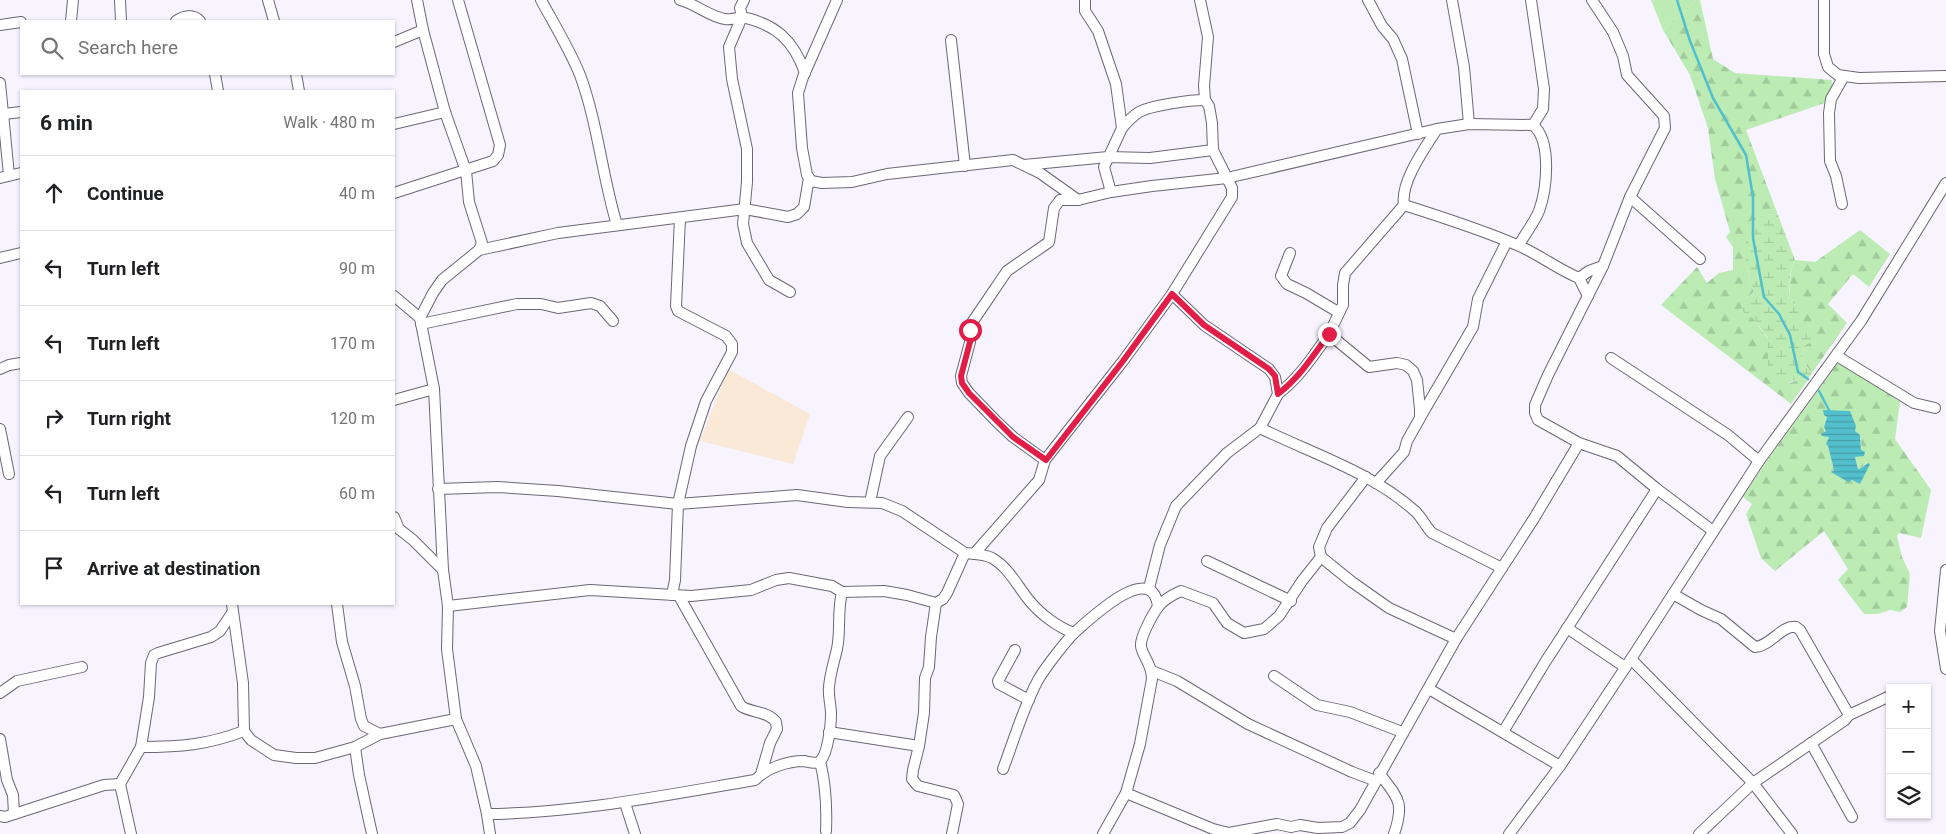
<!DOCTYPE html>
<html lang="en">
<head>
<meta charset="utf-8">
<style>
	body { margin:0; font-family:Roboto,sans-serif; background:#f2f2f2; color:#202124 }
	.controls { position:absolute; right:15px; bottom:15px; display:grid; overflow:hidden; border-radius:0px; box-shadow:0 1px 4px #0004 }
	.controls button { width:45px; height:45px; display:grid; place-items:center; padding:0; border:0; border-bottom:1px solid #e0e0e0; background:#fff; color:#202124; font:25px sans-serif }
	.stop { position:absolute; width:15px; height:15px; margin:-11px; border:4px solid #e11d48; border-radius:50%; background:#fff }
	.stop.end { background:#e11d48; border-color:#fff; box-shadow:0 1px 5px #0008 }
	.list { margin:0; padding:0; list-style:none }
	h2 { display:flex; justify-content:space-between; align-items:center; height:65px; margin:0; padding:0 20px; font-size:21px }
	h2 small { font-size:16px; font-weight:400; color:#757577 }
	.list li { display:grid; grid-template-columns:32px 1fr auto; gap:15px; align-items:center; box-sizing:border-box; height:75px; padding:0 20px; border-top:1px solid #e0e0e0 }
	.list b { display:block; font-size:19px; white-space:nowrap }
	.list em { font-size:16px; font-style:normal; color:#757577 }
	.icon { flex:none; width:28px; height:28px; fill:none; stroke:currentColor; stroke-width:2; stroke-linecap:round; stroke-linejoin:round }
	.map { position:relative; flex:none; width:1946px; height:834px; overflow:hidden }
	.search { position:absolute; background:#fff; box-shadow:0 1px 4px #0004; left:20px; top:20px; width:375px; height:55px; display:flex; align-items:center; gap:12px; box-sizing:border-box; padding:0 18px; border-radius:0px; color:#757577; font-size:19px }
	.panel { position:absolute; background:#fff; box-shadow:0 1px 4px #0004; left:20px; top:90px; width:375px; height:515px; border-radius:0px }
	.map>svg:first-child { display:block }
	.industrial { fill:#f9e9d6 }
	.green { fill:#bcecb4 }
	.forest { fill:url(#forest-firs); fill-rule:evenodd }
	.wetland { fill:url(#wetland-marsh) }
	.water { fill:url(#water-rules) }
	.lines { fill:none; stroke-linecap:round; stroke-linejoin:round }
	.stream { stroke:#52bfcc; stroke-width:2.5 }
	.minor-casing { stroke:#6b6874; stroke-width:12 }
	.minor { stroke:#fff; stroke-width:10 }
	.route { stroke:#e11d48; stroke-width:6 }
</style>
</head>
<body>
<div class="map">
<svg width="1946" height="834" viewBox="0 0 1946 834">
	<defs>
		<pattern id="forest-firs" width="22" height="20" patternUnits="userSpaceOnUse" patternTransform="scale(1.25)"><rect width="22" height="20" fill="#bcecb4"/><path d="M5 1l3.5 6h-7zM16 11l3.5 6h-7z" fill="#a2cb9c"/></pattern>
		<pattern id="wetland-marsh" width="20" height="14" patternUnits="userSpaceOnUse" patternTransform="scale(1.25)"><rect width="20" height="14" fill="#bcecb4"/><path d="M1 5h8M5 5V1M11 12h8M15 12V8" fill="none" stroke="#a2cb9c"/></pattern>
		<pattern id="water-rules" width="6" height="5" patternUnits="userSpaceOnUse" patternTransform="scale(1.25)"><rect width="6" height="5" fill="#52bfcc"/><path d="M0 2.5h6" fill="none" stroke="#459ca7"/></pattern>
	</defs>
	<rect width="100%" height="100%" fill="#f7f3ff"/>
	<!-- industrial -->
	<polygon class="industrial" points="728,369 810,414 793,464 700,441"/>
	<!-- green -->
	<polygon class="green" points="1651,0 1696,0 1663,30"/>
	<!-- forest -->
	<g class="forest">
		<polygon points="1696,0 1700,0 1713,59 1735,73 1832,80 1833,100 1746,130 1778,215 1765,214 1746,239 1746,265 1749,278 1754,292 1745,299 1753,318 1768,339 1768,371 1790,383 1799,379 1808,380 1791,404 1661,305 1697,267 1707,283 1719,273 1733,270 1733,247 1726,237 1730,232 1715,179 1708,128 1690,75 1663,30"/>
		<path d="M1860,230L1890,254L1869,287L1853,274L1828,304L1847,323L1812,373L1802,360L1804,346L1812,341L1799,320L1797,305L1788,301C1792,287 1788,272 1795,260L1815,262Z"/>
		<path d="M1840,360L1900,402L1895,439L1931,490L1921,538L1899,533L1897,536L1902,557L1910,574L1907,607L1900,612L1890,610L1878,614H1864L1838,580L1848,569L1824,531L1775,571L1761,558L1746,514L1752,504L1743,497L1771,455ZM1844,412H1850L1855,431L1860,435C1861,444 1864,453 1855,457L1858,469H1860L1867,463L1857,481L1850,480L1831,471L1834,470L1828,446L1829,437L1823,434L1826,430L1824,427L1827,416Z"/>
	</g>
	<!-- wetland -->
	<path class="wetland" d="M1765,214L1778,215L1795,260C1788,272 1791,287 1788,301L1797,305C1799,319 1801,327 1814,334L1812,341L1804,346L1802,360L1812,373L1808,380L1799,379L1780,385L1773,380L1768,371V338L1753,318L1745,315L1741,306L1745,299L1754,292L1749,278L1746,265V239L1753,221Z"/>
	<!-- water -->
	<polygon class="water" points="1823,410 1850,411 1856,426 1855,431 1860,435 1861,450 1865,452 1864,456 1855,457 1858,469 1860,469 1868,463 1870,464 1860,484 1852,480 1848,482 1831,472 1834,470 1828,446 1826,444 1829,437 1822,436 1821,434 1826,431 1824,427 1827,417 1824,415"/>
	<g class="lines">
		<!-- stream -->
		<g class="stream">
			<polyline points="1677,0 1690,41 1713,98 1746,155 1753,197 1753,238 1764,297 1779,314 1790,335 1798,372 1808,379"/>
			<polyline points="1819,391 1830,412"/>
		</g>
		<!-- minor casing -->
		<g class="minor-casing">
			<g id="minor">
				<polyline points="120,0 121,21"/>
				<polyline points="268,0 274,21"/>
				<polyline points="417,0 423,30 445,112 466,171 469,202 482,243 479,250 442,280 433,293 420,318"/>
				<path d="M541,0C554,24 570,50 580,75C598,124 602,176 617,225"/>
				<path d="M680,0C696,4 710,17 725,19C730,20 737,18 742,17L729,47L732,79L747,149V182L743,224L747,243L769,280L790,292"/>
				<path d="M744,0L740,8L742,17C776,24 794,41 805,73"/>
				<polyline points="837,0 803,77 798,93 802,148 807,175 811,181 822,183 852,182 887,174 1013,160 1040,173 1078,200"/>
				<polyline points="1085,0 1085,11 1098,31 1116,84 1122,128 1104,167 1111,192"/>
				<polyline points="1368,0 1382,26 1393,39 1402,59 1418,134"/>
				<polyline points="1452,0 1464,67 1469,124"/>
				<polyline points="1531,0 1544,89 1543,109 1533,125"/>
				<polyline points="1592,0 1613,32 1623,56 1627,75 1664,116 1665,128 1630,197 1603,266 1548,375 1535,405 1535,413 1538,420 1579,443 1617,456 1657,489 1713,531"/>
				<polyline points="1824,0 1824,54 1828,67 1838,75 1859,78 1946,76"/>
				<polyline points="71,21 73,0"/>
				<path d="M176,21C184,15 193,14 200,21"/>
				<polyline points="0,25 21,22"/>
				<polyline points="951,40 965,166"/>
				<polyline points="394,42 423,30"/>
				<polyline points="215,74 218,91"/>
				<polyline points="296,74 299,91"/>
				<polyline points="0,83 9,175"/>
				<polyline points="4,114 21,112"/>
				<polyline points="394,124 445,112"/>
				<path d="M1122,128C1127,122 1133,116 1139,112C1152,105 1191,100 1205,100"/>
				<polyline points="1024,165 1108,157 1150,158 1213,150"/>
				<polyline points="0,178 21,173"/>
				<polyline points="394,193 493,161 498,155 500,145 458,0"/>
				<polyline points="1630,197 1700,259"/>
				<polyline points="1842,204 1836,176 1830,161 1829,113 1831,99 1844,76"/>
				<path d="M1404,205C1400,182 1425,148 1437,129L1469,124L1533,125C1552,141 1547,189 1539,211C1534,223 1525,234 1519,245"/>
				<path d="M1404,205C1442,217 1480,229 1517,245C1539,254 1557,269 1579,278L1588,296"/>
				<polyline points="479,250 558,233 745,209 788,217 797,214 804,207 809,178"/>
				<polyline points="1290,253 1281,276 1287,284 1306,293 1338,312"/>
				<polyline points="0,258 21,253"/>
				<polyline points="1579,278 1589,271 1603,266"/>
				<polyline points="394,296 420,318 434,389 443,570 448,606 447,649 456,719 476,766 487,814 490,834"/>
				<polyline points="421,324 517,304 541,304 558,308 591,303 600,306 613,321"/>
				<polyline points="1837,356 1914,403 1935,408"/>
				<polyline points="1611,358 1728,435 1759,461"/>
				<polyline points="0,369 9,365 21,363"/>
				<path d="M1278,394C1300,377 1313,356 1329,334"/>
				<polyline points="394,400 434,389"/>
				<polyline points="1421,416 1473,327 1478,299 1507,241"/>
				<path d="M1260,428C1313,454 1372,472 1416,512C1422,518 1426,527 1432,533L1502,568"/>
				<polyline points="0,429 9,474"/>
				<polyline points="1045,460 1013,437 997,422 969,393 962,383 961,376 970,342 971,324 984,305 1007,271 1049,242 1054,208 1060,200 1078,200 1111,192 1152,186 1227,178 1437,129"/>
				<polyline points="1366,477 1327,528 1319,547 1321,557 1352,582 1389,608 1456,639"/>
				<polyline points="1376,483 1404,452 1407,441 1420,418 1420,409 1417,380 1413,371 1406,365 1397,363 1369,367 1329,334 1343,305 1343,285 1345,273 1404,205"/>
				<path d="M438,489L498,487L558,491L678,504L797,495L848,502L882,503L902,511L965,553C974,554 984,554 992,558C1008,567 1017,585 1028,599C1039,613 1057,627 1074,633"/>
				<polyline points="870,502 880,456 908,417"/>
				<polyline points="394,517 399,529 413,540 443,570"/>
				<polyline points="974,554 1039,480 1045,460 1123,361 1172,294 1232,197 1232,188 1213,150 1212,123 1209,106 1205,100 1204,86 1208,37 1200,0"/>
				<polyline points="1207,561 1291,601"/>
				<polyline points="1946,570 1940,631 1946,669"/>
				<polyline points="1149,588 1160,545 1176,506 1227,453 1260,428 1278,394 1275,377 1269,369 1204,325 1172,294"/>
				<polyline points="842,592 884,591 907,595 936,603 943,599 947,593 965,553"/>
				<path d="M1673,594L1701,610L1721,619L1755,647C1771,646 1781,625 1796,627L1800,630L1849,715L1845,720L1753,783L1699,834"/>
				<polyline points="672,595 675,580 678,504 691,446 706,401 732,352 732,344 726,336 678,311 676,306 680,218"/>
				<path d="M679,596L741,706C751,713 768,711 776,722L777,729L770,743L761,774"/>
				<polyline points="232,604 243,683 244,731 251,740 274,755 296,758 315,758 355,747 380,734 456,719"/>
				<polyline points="337,604 342,642 355,686 361,719 364,726 380,734"/>
				<path d="M448,606L590,590L691,596L751,590L776,580L789,578L832,586L842,592C837,612 841,630 837,649C834,662 830,674 829,687C828,696 831,705 831,714C831,724 828,756 819,762C815,764 809,762 804,761C787,761 767,768 755,780C666,795 578,813 487,814"/>
				<polyline points="1567,628 1625,667"/>
				<polyline points="1015,650 998,681 999,684 1029,700"/>
				<polyline points="1631,659 1753,783 1792,834"/>
				<polyline points="1152,671 1177,681 1248,724 1352,772 1376,781"/>
				<polyline points="1274,676 1317,705 1350,712 1402,732"/>
				<polyline points="1429,689 1560,766"/>
				<polyline points="0,693 17,681 82,667"/>
				<polyline points="1849,715 1890,696"/>
				<polyline points="829,732 919,746 913,770 912,779 918,786 954,795 958,804 952,834"/>
				<polyline points="1503,732 1544,664 1657,489"/>
				<polyline points="0,739 7,780 13,795 14,814"/>
				<polyline points="1811,743 1852,817"/>
				<polyline points="919,746 924,713 925,678 929,667 931,637 936,603"/>
				<path d="M141,747C180,747 207,745 244,731"/>
				<polyline points="355,747 359,775 372,834"/>
				<path d="M820,761C826,785 827,807 826,831"/>
				<path d="M1003,769C1014,740 1023,708 1038,680C1045,668 1065,642 1075,632C1091,618 1153,559 1158,607"/>
				<path d="M1379,773C1398,798 1405,802 1394,834"/>
				<polyline points="1126,793 1213,829 1229,833 1277,824 1291,827 1300,825 1318,828 1342,827 1350,823 1360,810 1456,639 1533,520 1579,443"/>
				<polyline points="625,803 635,834"/>
				<polyline points="0,816 5,817 104,785 120,784"/>
				<polyline points="131,834 120,784 141,747 149,697 151,663 154,655 158,653 211,637 220,631 232,613"/>
				<path d="M1103,834L1126,793L1140,744L1152,679C1152,663 1142,656 1141,646C1140,637 1153,614 1158,607C1164,599 1172,595 1181,591L1213,603L1227,623L1244,633L1264,629L1279,616L1302,581L1321,557"/>
				<polyline points="1509,834 1560,766 1631,659 1759,461 1861,321 1946,183"/>
			</g>
		</g>
		<!-- minor -->
		<use href="#minor" class="minor"/>
	</g>
	<g class="lines">
		<!-- route -->
		<path class="route" d="M970,330V342L961,376L962,383L969,393L1013,437L1046,460L1123,361L1172,294L1204,325L1269,369L1275,376L1278,394C1300,377 1313,356 1329,334"/>
	</g>
</svg>
<div class="controls">
<button>+</button>
<button>−</button>
<button><svg class="icon" aria-label="layers" viewBox="0 0 24 24"><path d="M12 4l9 5-9 5-9-5zM3 14l9 5 9-5"/></svg></button>
</div>
<div class="stop" style="left:970px;top:330px"></div>
<div class="stop end" style="left:1329px;top:334px"></div>
<div class="search"><svg class="icon" aria-label="search" viewBox="0 0 24 24"><circle cx="10" cy="10" r="6"/><path d="M15 15l6 6"/></svg>Search here</div>
<section class="panel">
<h2>6 min<small>Walk · 480 m</small></h2>
<ul class="list">
<li><svg class="icon" aria-label="ahead" viewBox="0 0 24 24"><path d="M12 20V5M6 11l6-6 6 6"/></svg><div><b>Continue</b></div><em>40 m</em></li>
<li><svg class="icon" aria-label="left" viewBox="0 0 24 24"><path d="M17 20v-9H6M10 6l-5 5 5 5"/></svg><div><b>Turn left</b></div><em>90 m</em></li>
<li><svg class="icon" aria-label="left" viewBox="0 0 24 24"><path d="M17 20v-9H6M10 6l-5 5 5 5"/></svg><div><b>Turn left</b></div><em>170 m</em></li>
<li><svg class="icon" aria-label="right" viewBox="0 0 24 24"><path d="M7 20v-9h11M14 6l5 5-5 5"/></svg><div><b>Turn right</b></div><em>120 m</em></li>
<li><svg class="icon" aria-label="left" viewBox="0 0 24 24"><path d="M17 20v-9H6M10 6l-5 5 5 5"/></svg><div><b>Turn left</b></div><em>60 m</em></li>
<li><svg class="icon" aria-label="arrive" viewBox="0 0 24 24"><path d="M6 21V4h12l-3 4 3 4H6"/></svg><div><b>Arrive at destination</b></div></li>
</ul>
</section>
</div>
</body>
</html>
